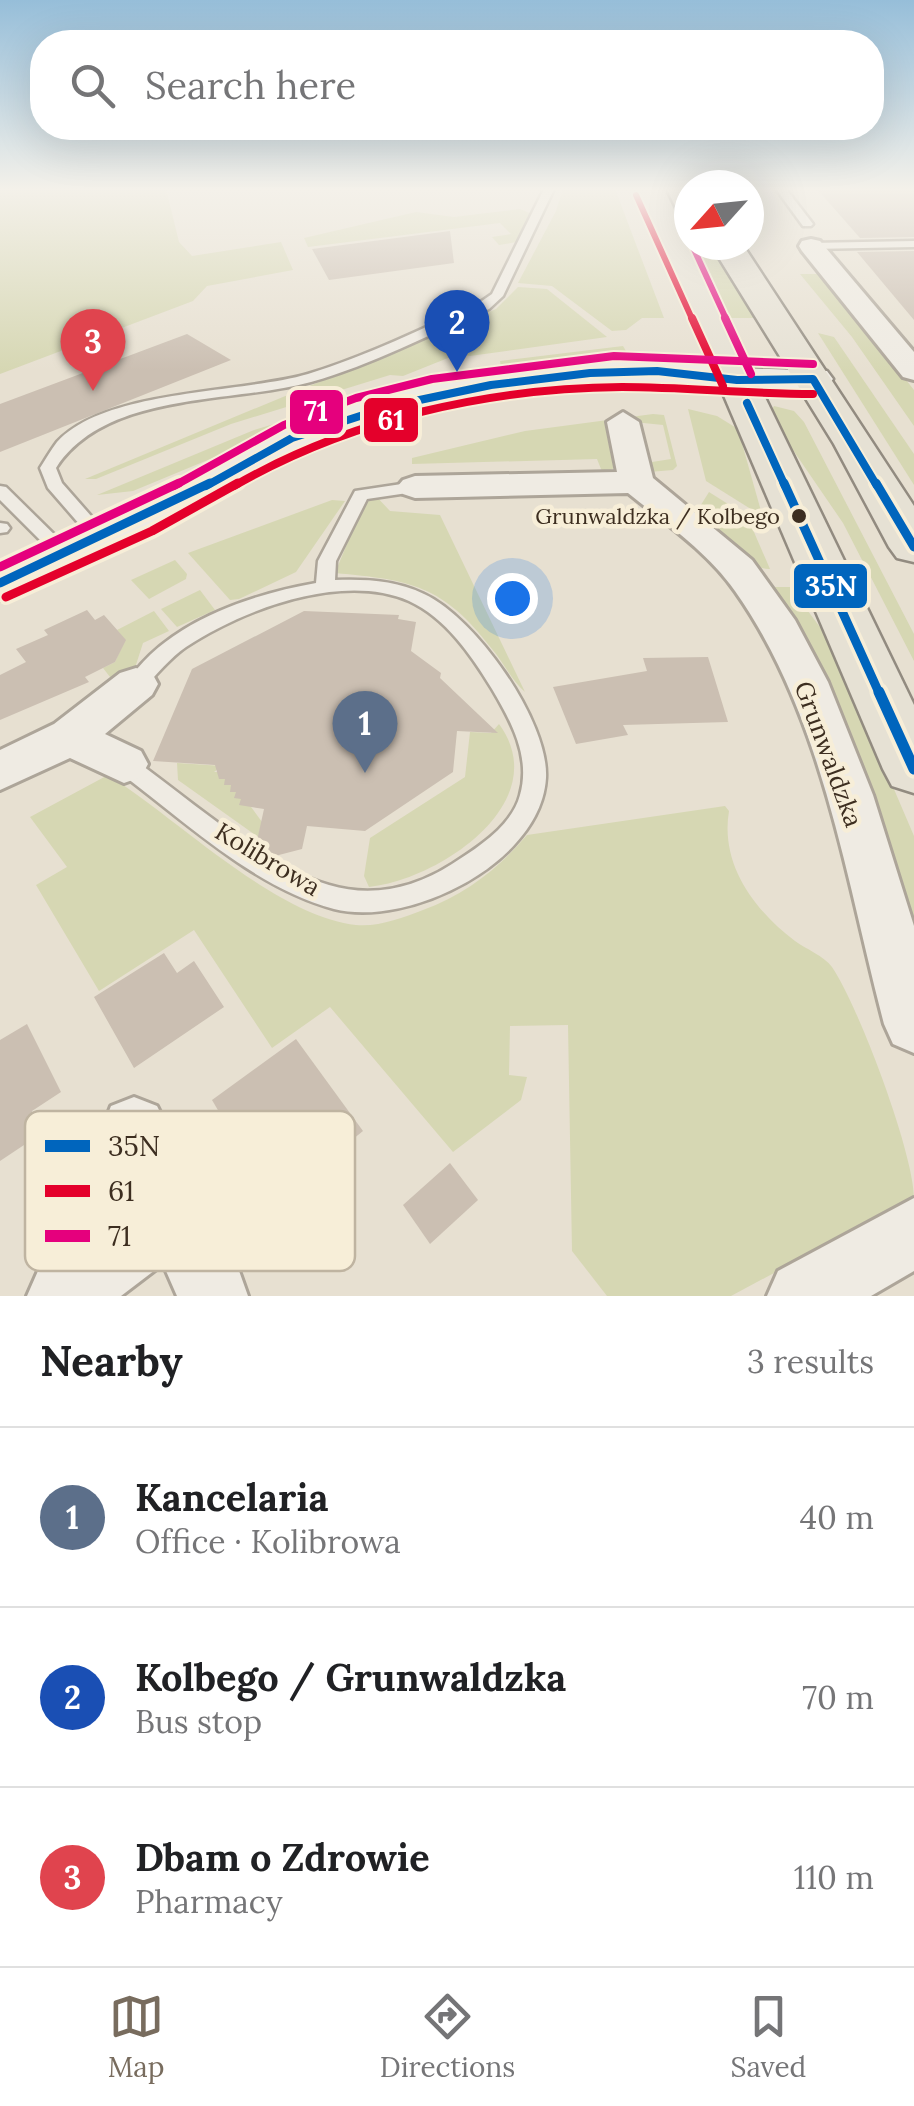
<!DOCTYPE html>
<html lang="en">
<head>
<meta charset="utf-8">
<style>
	body { margin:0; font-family:Lora,serif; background:#f6f6f6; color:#202124 }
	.compass { position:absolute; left:674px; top:170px; width:90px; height:90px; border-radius:50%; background:#fff; box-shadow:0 10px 40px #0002; rotate:243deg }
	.you { position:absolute; left:512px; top:598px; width:35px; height:35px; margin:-25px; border:8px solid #fff; border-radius:50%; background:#1a73e8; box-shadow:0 0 0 15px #1a73e833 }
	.badge { display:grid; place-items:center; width:65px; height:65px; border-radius:50%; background:#786c5e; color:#fff; font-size:32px; font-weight:700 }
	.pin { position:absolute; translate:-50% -82px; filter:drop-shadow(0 2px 5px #0008) }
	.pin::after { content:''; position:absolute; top:52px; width:35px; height:30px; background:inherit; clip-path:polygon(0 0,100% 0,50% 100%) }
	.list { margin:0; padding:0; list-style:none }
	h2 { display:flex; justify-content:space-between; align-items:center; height:130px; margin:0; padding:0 40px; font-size:42px }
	h2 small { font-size:32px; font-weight:400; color:#757577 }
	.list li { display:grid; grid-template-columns:65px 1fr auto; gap:30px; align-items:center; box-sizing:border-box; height:180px; padding:0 40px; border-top:2px solid #e0e0e0 }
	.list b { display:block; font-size:38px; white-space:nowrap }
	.list p { margin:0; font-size:32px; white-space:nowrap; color:#757577 }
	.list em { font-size:32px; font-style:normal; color:#757577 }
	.icon { flex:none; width:55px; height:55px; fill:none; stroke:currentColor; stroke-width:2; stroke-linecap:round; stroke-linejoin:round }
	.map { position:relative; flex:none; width:914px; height:1296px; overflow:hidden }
	.search { position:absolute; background:#fff; box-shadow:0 10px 40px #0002; left:30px; right:30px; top:30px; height:110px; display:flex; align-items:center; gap:25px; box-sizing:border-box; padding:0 35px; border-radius:40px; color:#757577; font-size:38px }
	.sheet { height:670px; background:#fff }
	nav { display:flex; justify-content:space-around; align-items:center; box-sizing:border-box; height:140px; border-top:2px solid #e0e0e0; background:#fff; font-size:28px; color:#757577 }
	nav a { display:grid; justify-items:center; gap:5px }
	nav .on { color:#786c5e }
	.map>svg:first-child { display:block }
	.green { fill:#d6d7b3 }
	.building { fill:#cbbfb2 }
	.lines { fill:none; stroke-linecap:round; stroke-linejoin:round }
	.lane-casing { stroke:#ada599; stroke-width:5 }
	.street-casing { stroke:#ada599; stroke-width:6 }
	.secondary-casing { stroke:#9c958a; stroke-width:5 }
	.primary-casing { stroke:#928b80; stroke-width:5 }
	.lane { fill:#efebe3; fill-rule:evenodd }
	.street { fill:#efebe3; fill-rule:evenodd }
	.secondary { fill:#efebe3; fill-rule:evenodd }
	.primary { fill:#e6e1d4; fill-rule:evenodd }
	.bus-1-far2-casing { stroke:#f7eed8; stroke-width:12 }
	.bus-1-far1-casing { stroke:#f7eed8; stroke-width:16 }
	.bus-1-casing { stroke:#f7eed8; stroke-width:19 }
	.bus-2-far2-casing { stroke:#f7eed8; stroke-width:10 }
	.bus-2-far1-casing { stroke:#f7eed8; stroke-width:12 }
	.bus-2-casing { stroke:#f7eed8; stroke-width:16 }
	.bus-3-far2-casing { stroke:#f7eed8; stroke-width:10 }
	.bus-3-far1-casing { stroke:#f7eed8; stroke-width:12 }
	.bus-3-casing { stroke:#f7eed8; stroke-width:16 }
	.bus-1-far2 { stroke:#0065bd; stroke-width:8 }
	.bus-1-far1 { stroke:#0065bd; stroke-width:9 }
	.bus-1 { stroke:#0065bd; stroke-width:11 }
	.bus-2-far2 { stroke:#e4002b; stroke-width:6 }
	.bus-2-far1 { stroke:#e4002b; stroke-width:8 }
	.bus-2 { stroke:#e4002b; stroke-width:9 }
	.bus-3-far2 { stroke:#e5007d; stroke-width:6 }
	.bus-3-far1 { stroke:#e5007d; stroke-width:8 }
	.bus-3 { stroke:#e5007d; stroke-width:9 }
	.bus-dot { fill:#3d2e20; stroke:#f7eed8; stroke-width:4 }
	.labels { text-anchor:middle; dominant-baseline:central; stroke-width:9; stroke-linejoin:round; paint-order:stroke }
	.bus-label { font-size:22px; fill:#3d2e20; stroke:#f7eed8; text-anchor:end }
	.street-label { font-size:25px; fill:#3d2e20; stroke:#f7eed8 }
	.key { fill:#f7eed8; stroke:#bfb4a1; stroke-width:2.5 }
	.key-label { font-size:28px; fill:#3d2e20 }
	.line-badge { stroke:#f7eed8; stroke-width:4 }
	.badge-label { font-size:28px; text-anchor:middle; font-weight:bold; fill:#fff }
</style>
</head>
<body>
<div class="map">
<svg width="914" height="1296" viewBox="0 0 914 1296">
	<rect width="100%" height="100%" fill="#e7e0d1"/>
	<!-- green -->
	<g class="green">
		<polygon points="0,189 166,189 179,242 192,256 281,242 293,270 207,286 193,301 0,374"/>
		<polygon points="563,189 615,189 664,318 642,318 626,330 612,331 552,286 518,283 556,211"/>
		<polygon points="520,209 532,214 517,242 499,245 492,237 511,234 500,223 308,247 304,238 416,212 454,217"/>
		<polygon points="696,245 709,245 755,318 727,318"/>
		<polygon points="800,274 822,274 914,390 914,426 852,337"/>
		<polygon points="518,287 547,289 607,337 470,356 459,354 438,334 496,309"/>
		<polygon points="818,333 834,337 914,454 914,485"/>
		<polygon points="430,336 453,356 403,376 390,375 231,424 96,479 85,479"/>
		<polygon points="623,346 629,356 612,361 501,367 500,361"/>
		<polygon points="397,387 407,389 273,433 133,491 97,495 254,430"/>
		<polygon points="774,406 794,411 804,422 914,634 914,661 843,523 769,415"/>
		<polygon points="688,409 717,416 738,429 761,511 754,511 706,481"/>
		<polygon points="653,414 664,415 677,466 673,470 649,472 652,462 671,459 663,425 614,420 620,465 603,474 597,459 412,464 412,458 525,431"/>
		<path d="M709,492L747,516L770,569C747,570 704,529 699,508Z"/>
		<path d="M374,494L390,511L440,515L525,692C512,681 504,663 492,649C443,585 411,580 335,573L361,510Z"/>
		<polygon points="332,500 345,501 296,572 239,599 230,600 188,553"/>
		<polygon points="175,560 187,574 186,579 149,599 131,580"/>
		<polygon points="774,587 790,587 831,642 914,836 914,924 871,790"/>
		<polygon points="200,590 215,610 177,627 161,609"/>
		<polygon points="154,611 169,631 143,643 134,671 114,682 103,668 115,662 125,640 117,630"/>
		<path d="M499,724C556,802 439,880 369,887L364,876L370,838L465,777L470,732L491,733Z"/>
		<polygon points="177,763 222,766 214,772 226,772 262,822 258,837 178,780"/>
		<path d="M108,775C177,818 275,916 356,925C379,927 402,918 423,910C466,894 498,869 527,835L725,806L729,811C720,864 754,910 795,941C806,949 824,956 832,967C858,1005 914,1153 914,1198L731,1296H607L572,1251L568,1025L510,1026L509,1075L527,1077L521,1100L453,1152L330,1007L272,1048L194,930L99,991L36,885L67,867L30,817Z"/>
	</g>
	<!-- building -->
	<g class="building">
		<polygon points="817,189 914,189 914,237 860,238"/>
		<polygon points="450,231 454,263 329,280 312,249"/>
		<polygon points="914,251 914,320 857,252"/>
		<polygon points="187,334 231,360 0,452 0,404"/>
		<polygon points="87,610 95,620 104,615 126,640 115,662 85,677 89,682 0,720 0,675 26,662 16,649 48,635 44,630"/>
		<polygon points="304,611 399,615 398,619 416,622 411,651 441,673 440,678 498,733 457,731 453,772 365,831 307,826 302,849 275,856 256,845 264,809 239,805 241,799 234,798 236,792 230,792 231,785 224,785 225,779 219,779 215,765 153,761 192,669"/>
		<polygon points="708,657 728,722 623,725 628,735 576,744 553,687 647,671 643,658"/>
		<polygon points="164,953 177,973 194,961 224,1007 134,1068 94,997"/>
		<polygon points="27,1024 61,1092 32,1111 42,1133 0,1161 0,1040"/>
		<polygon points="296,1039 363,1131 273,1204 212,1100"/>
		<polygon points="450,1163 478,1200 430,1244 403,1205"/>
	</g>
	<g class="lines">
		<!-- lane casing -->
		<g class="lane-casing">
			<g id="lane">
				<path d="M544,189H554L503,296L489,309C430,334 372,365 311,382C231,404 106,391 56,468L62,483L106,533L109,537L106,541H94L48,488L40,468C45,460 51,450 57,442C106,389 240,394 308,374C367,356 423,328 479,303L492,294Z"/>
				<polygon points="776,189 786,189 813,224 811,226 803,226"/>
				<polygon points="914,241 914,247 811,249 805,246 811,243"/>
				<path d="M415,482L421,483V491L367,499L336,561L335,580C365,579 396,580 424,594C475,617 549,721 546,778C541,863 408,928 334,909C252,887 183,819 116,770L113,764L116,758L124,755L132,758C188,798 264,866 329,885C372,898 415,888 452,864C477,848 512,826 520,795C531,757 511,721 492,689C472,656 446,618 409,601C343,572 243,609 186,647C170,658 157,674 143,689H129L126,684C165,623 248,595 316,583L318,561L355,491Z"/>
				<polygon points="0,486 6,487 70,550 73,554 70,558 58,558 0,500"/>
				<polygon points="0,523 7,524 10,528 7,532 0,533"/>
			</g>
		</g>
		<!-- street casing -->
		<g class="street-casing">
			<g id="street">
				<polygon points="811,239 820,241 914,352 914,380 903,377 802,251 799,246 802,241"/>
				<path d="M623,412L639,422L653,478L752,560L795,620L828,682L873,795L914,926V1053L893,1044L884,1024C846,880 823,715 735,591C707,551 665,523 628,493L415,498L403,494L397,487L403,480L415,476L617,472L607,422Z"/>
				<polygon points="136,668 152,673 158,684 152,695 105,734 141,751 148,764 141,777 124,783 70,758 0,790 0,750 54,724 120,673"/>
				<polygon points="134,1097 157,1106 238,1268 248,1296 177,1296 163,1264 121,1296 27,1296 38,1271 134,1200 102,1129 111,1106"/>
				<polygon points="914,1198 914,1271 871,1296 767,1296 778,1271"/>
			</g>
		</g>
		<!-- secondary casing -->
		<g class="secondary-casing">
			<path id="secondary" d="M657,359L737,368L827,371L833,379L827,387C770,402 711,383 653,383C570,382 479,393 399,417C289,449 194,512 90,561C61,575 32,591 0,600V563C49,542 99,522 147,499C190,477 231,450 275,430C385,380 537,363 657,359Z"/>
		</g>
		<!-- primary casing -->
		<g class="primary-casing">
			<g id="primary">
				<polygon points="636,189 664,189 914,705 914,793 892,786 883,769"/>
				<polygon points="711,245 743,245 914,506 914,562 897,558 889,547 834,444"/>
			</g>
		</g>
		<!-- lane -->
		<use href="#lane" class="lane"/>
		<!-- street -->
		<use href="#street" class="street"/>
		<!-- secondary -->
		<use href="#secondary" class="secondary"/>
		<!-- primary -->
		<use href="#primary" class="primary"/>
		<!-- bus-1-far2 casing -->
		<g class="bus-1-far2-casing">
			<g id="bus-1-far2">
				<polyline points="747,403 785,486"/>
				<polyline points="206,486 292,438 391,406 491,385 590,373 657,371 737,380 813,379 877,486"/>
			</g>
		</g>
		<!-- bus-1-far1 casing -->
		<g class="bus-1-far1-casing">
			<g id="bus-1-far1">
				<polyline points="784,483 880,695"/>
				<polyline points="876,483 914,547"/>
				<polyline points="0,583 210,483"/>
			</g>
		</g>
		<!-- bus-1 casing -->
		<g class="bus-1-casing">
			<polyline id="bus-1" points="879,692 914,769"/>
		</g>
		<!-- bus-2-far2 casing -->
		<g class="bus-2-far2-casing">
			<polyline id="bus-2-far2" points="636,195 693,321"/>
		</g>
		<!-- bus-2-far1 casing -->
		<g class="bus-2-far1-casing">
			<g id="bus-2-far1">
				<polyline points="692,318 723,386"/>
				<path d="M234,486C350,419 489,388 622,387C686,387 749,394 813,394"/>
			</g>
		</g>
		<!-- bus-2 casing -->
		<g class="bus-2-casing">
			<polyline id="bus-2" points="6,597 152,531 238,483"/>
		</g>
		<!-- bus-3-far2 casing -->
		<g class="bus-3-far2-casing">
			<polyline id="bus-3-far2" points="692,245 727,321"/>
		</g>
		<!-- bus-3-far1 casing -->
		<g class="bus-3-far1-casing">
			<g id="bus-3-far1">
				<polyline points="725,318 751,374"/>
				<polyline points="174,486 284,425 356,398 432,379 614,356 813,364"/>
			</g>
		</g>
		<!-- bus-3 casing -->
		<g class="bus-3-casing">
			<polyline id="bus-3" points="0,567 179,483"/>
		</g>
		<!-- bus-1-far2 -->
		<use href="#bus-1-far2" class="bus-1-far2"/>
		<!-- bus-1-far1 -->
		<use href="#bus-1-far1" class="bus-1-far1"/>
		<!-- bus-1 -->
		<use href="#bus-1" class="bus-1"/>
		<!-- bus-2-far2 -->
		<use href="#bus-2-far2" class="bus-2-far2"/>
		<!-- bus-2-far1 -->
		<use href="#bus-2-far1" class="bus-2-far1"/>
		<!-- bus-2 -->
		<use href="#bus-2" class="bus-2"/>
		<!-- bus-3-far2 -->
		<use href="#bus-3-far2" class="bus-3-far2"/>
		<!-- bus-3-far1 -->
		<use href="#bus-3-far1" class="bus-3-far1"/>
		<!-- bus-3 -->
		<use href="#bus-3" class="bus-3"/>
	</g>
	<!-- sky -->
	<linearGradient id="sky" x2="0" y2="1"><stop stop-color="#96bed9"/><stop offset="0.51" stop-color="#f4f1ea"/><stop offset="1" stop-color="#f4f1ea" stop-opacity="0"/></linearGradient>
	<rect width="914" height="371" fill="url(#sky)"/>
	<!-- markers -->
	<circle class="bus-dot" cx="799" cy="516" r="9"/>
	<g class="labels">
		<!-- bus labels -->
		<g class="bus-label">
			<text x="780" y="516">Grunwaldzka / Kolbego</text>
		</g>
		<!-- street labels -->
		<g class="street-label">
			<text transform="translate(829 754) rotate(70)">Grunwaldzka</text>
			<text transform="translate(268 859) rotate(31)">Kolibrowa</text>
		</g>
	</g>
	<!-- legend -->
	<rect x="25" y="1111" width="330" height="160" rx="15" class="key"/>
	<rect x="45" y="1140" width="45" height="12" fill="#0065bd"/>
	<rect x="45" y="1185" width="45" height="12" fill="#e4002b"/>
	<rect x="45" y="1230" width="45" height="12" fill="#e5007d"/>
	<g class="key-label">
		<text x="108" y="1156">35N</text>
		<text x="108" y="1201">61</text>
		<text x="108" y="1246">71</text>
	</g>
	<g class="line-badge">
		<rect x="288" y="388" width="57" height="48" rx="10" fill="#e5007d"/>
		<rect x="362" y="396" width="58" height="48" rx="10" fill="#e4002b"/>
		<rect x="792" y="562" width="77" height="48" rx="10" fill="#0065bd"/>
	</g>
	<g class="badge-label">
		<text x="316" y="421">71</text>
		<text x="391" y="430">61</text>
		<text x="831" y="596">35N</text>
	</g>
</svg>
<svg class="compass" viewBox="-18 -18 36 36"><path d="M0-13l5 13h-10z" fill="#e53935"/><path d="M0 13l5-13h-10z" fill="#757577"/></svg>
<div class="you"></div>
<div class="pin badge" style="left:365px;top:773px;background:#5c6f8a">1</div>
<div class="pin badge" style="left:457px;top:372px;background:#1a4fb4">2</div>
<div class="pin badge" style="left:93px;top:391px;background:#e0444e">3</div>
<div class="search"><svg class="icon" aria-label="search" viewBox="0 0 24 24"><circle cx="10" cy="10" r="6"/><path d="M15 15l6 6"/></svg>Search here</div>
</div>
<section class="sheet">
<h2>Nearby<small>3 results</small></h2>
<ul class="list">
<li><span class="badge" style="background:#5c6f8a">1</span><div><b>Kancelaria</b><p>Office · Kolibrowa</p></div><em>40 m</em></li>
<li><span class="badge" style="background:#1a4fb4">2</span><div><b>Kolbego / Grunwaldzka</b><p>Bus stop</p></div><em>70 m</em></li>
<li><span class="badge" style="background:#e0444e">3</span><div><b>Dbam o Zdrowie</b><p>Pharmacy</p></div><em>110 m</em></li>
</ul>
</section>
<nav>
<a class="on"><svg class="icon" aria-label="map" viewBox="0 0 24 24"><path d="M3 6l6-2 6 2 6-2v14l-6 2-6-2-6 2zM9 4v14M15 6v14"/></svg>Map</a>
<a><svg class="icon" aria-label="directions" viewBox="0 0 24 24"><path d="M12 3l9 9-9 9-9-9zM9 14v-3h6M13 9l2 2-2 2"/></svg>Directions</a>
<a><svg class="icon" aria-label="saved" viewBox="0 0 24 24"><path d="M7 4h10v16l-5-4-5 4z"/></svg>Saved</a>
</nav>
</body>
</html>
